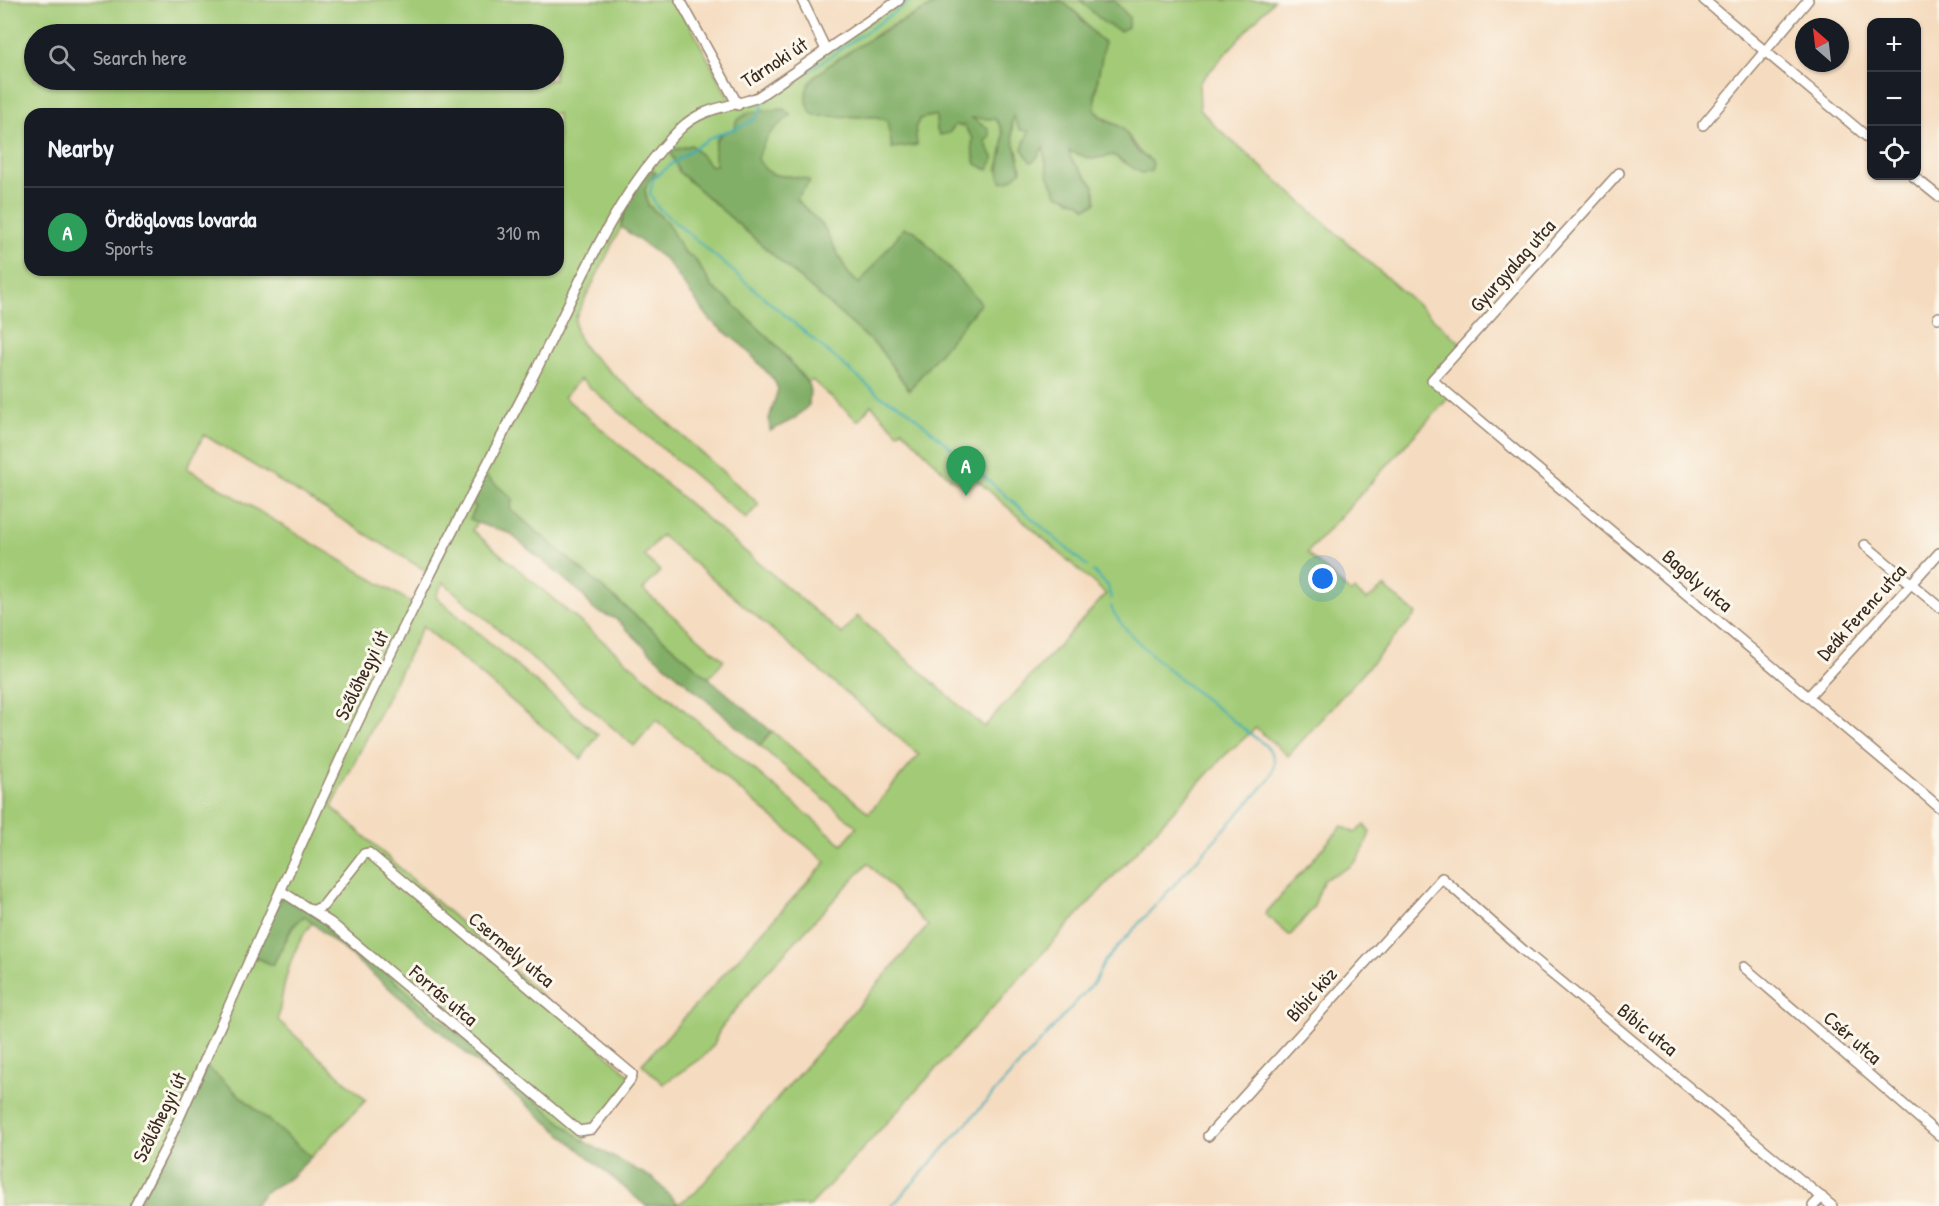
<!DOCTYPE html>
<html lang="en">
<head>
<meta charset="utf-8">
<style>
	body { margin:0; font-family:"Patrick Hand",sans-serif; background:#242831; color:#f1f3f6 }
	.controls { position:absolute; right:18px; top:18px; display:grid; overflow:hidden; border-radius:12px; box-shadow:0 2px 4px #0004 }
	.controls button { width:54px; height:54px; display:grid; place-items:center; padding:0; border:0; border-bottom:2px solid #363941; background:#171b24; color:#f1f3f6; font:30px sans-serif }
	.compass { position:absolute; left:1795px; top:18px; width:54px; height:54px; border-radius:50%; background:#171b24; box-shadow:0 2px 4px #0004; rotate:332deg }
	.you { position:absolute; left:1323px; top:579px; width:21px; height:21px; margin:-15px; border:4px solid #fff; border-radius:50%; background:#1a73e8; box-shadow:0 0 0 9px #1a73e833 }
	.badge { display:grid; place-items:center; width:39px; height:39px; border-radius:50%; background:#0f766e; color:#fff; font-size:20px; font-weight:700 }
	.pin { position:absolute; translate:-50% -50px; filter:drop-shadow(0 2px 3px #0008) }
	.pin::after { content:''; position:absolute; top:32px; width:21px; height:18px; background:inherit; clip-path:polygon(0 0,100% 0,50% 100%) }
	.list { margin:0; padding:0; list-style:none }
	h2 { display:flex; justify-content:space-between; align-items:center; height:78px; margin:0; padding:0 24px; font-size:26px }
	h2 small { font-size:20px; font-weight:400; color:#9ea1a6 }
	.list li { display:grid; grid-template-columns:39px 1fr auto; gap:18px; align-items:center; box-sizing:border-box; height:90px; padding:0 24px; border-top:2px solid #363941 }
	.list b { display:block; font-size:22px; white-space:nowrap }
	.list p { margin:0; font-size:20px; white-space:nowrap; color:#9ea1a6 }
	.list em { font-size:20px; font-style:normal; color:#9ea1a6 }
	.icon { flex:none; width:33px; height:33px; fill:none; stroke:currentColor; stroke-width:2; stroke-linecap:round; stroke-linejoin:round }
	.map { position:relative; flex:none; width:1939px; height:1206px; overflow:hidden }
	.search { position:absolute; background:#171b24; box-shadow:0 2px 4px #0004; left:24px; top:24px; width:540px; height:66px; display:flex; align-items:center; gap:15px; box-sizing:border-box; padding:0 21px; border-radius:33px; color:#9ea1a6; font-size:22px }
	.panel { position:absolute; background:#171b24; box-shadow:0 2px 4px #0004; left:24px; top:108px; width:540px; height:168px; border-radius:18px }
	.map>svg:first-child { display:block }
	.green { fill:#a3cb77; stroke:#6f7a4a; stroke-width:1.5; fill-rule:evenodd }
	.forest { fill:#82af68; stroke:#5e6c43; stroke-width:1.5 }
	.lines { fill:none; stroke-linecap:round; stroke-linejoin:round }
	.stream { stroke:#3bacb6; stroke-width:2 }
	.minor-casing { stroke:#98836f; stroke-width:12 }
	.minor { stroke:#fff; stroke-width:9 }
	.labels { text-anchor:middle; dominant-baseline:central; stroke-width:6; stroke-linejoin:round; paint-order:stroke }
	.street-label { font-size:20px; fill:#3b2a1e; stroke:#fbf7ec }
</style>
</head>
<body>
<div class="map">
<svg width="1939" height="1206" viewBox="0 0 1939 1206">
	<rect width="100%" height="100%" fill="#fbf7ec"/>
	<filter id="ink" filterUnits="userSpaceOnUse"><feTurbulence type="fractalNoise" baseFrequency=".0167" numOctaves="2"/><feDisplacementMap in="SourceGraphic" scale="12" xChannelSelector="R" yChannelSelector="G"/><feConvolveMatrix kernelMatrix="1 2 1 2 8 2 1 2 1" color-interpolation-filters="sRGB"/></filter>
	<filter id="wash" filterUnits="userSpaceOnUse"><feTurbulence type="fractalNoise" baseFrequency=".008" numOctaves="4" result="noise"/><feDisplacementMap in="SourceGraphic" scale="24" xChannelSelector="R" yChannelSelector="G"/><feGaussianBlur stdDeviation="1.35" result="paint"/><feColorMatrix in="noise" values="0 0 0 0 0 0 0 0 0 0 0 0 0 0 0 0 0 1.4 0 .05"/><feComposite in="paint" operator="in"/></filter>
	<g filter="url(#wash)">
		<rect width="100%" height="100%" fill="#f5dcc0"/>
		<!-- green -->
		<g class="green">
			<path d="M0,0H677L733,106L753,100L902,0H944L881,31L809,84L817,116L877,117L887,120L892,148L916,134L915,128L920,118L936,115L937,131L949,133L955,125L964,126L973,138L972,147L976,164L987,149L985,142L988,129L979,125L972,118L995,119C1009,133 1003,153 997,170L1020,158L1013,142L1012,115L1029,131L1022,149L1031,162L1043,146L1048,175L1069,200L1096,203L1094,186L1071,159L1068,151L1092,159L1113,155L1122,162L1150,160C1134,151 1133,137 1121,128C1111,120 1102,119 1094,108L1098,80L1097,38L1079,15L1059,0L1083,1L1104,23L1129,17L1113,0H1274L1199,83L1200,109L1215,126L1462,344L1435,379L1452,394L1307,553L1351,593L1354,590L1367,600L1384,587L1416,614L1288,756L1256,728L1223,757L810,1206H675L695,1193L928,926L868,863L763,976L720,1029L714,1044L704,1056L663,1084L642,1064L826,862L656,720L634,746L443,582L436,597L598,735L581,759L423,626L332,807L634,1079L583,1141L316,914L282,896L273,965L293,927L304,915L312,923C290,949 283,986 278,1020L366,1100L311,1157L207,1068L138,1206H0ZM34,34H554V80H34ZM30,114H558V270H30ZM790,116C773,128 763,138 757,159C773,186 788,169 809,182L796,199L823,226L848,273L859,285L905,228L909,390L879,348L679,172L671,151L691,145L712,167L716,165L735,129ZM652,170L645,190L648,205L666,221L683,251L695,259L712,287L729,300L775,344L808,383L812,380L858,421L871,405L898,433L902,429L948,476L966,489L978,481L1106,594L984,727L857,616L842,634L564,397L580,379L746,519L759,504L587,351C579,340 573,331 576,317L621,227L625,208ZM204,435L428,572L412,603L187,468ZM513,499L509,508L709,678L724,660L643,590L660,571L644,556L661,535L919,755L869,813L772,731L760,746L857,827L842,844L472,530L477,523L470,518L476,507Z"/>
			<path d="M1365,825L1370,832C1360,864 1354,866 1324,879L1313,908L1290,936L1265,914L1342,826L1355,833Z"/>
		</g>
		<!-- forest -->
		<g class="forest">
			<path d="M944,0C962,0 1050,0 1060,1C1079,10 1087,31 1104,42C1103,64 1093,86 1095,107C1095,120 1116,122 1123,129C1129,136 1132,146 1139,153C1144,157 1150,158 1153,164L1151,171L1143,174L1113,155L1092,159L1069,151L1071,159L1094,186L1096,203L1086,208L1079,202L1057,194L1048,175L1043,147L1036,159L1031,162L1022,149L1029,131L1020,130L1013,116C1008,136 1020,153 1021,172L1010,180L1001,182C993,161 1014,138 995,119L972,118L988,129L990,135L985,142L994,159L988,170L976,164L972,147L973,138L964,126L955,125L949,133L940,135L937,131L936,115L920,119L915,128L917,145L892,148L887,120L877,117L817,116L811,113C807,104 804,95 808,86C819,62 917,14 944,0Z"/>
			<polygon points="1080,0 1113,0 1129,17 1128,27 1120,31 1104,23"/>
			<path d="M784,109L791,116C773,128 763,138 758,159C773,186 788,170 810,181L796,199L823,226L848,273L859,284L904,228L915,231L981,303L909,390L879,348L679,172L670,151L691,145L711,166L716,165C713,146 712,133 735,129L736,121L750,112Z"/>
			<path d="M652,170L656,173L649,180L645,190L648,205L666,221L683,251L695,259L712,287L729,300L775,344L810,386L809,405L794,419L770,431L769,419L778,389L774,380L744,347L711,321L666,260L621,227C625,203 634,187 652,170Z"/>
			<polygon points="485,475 513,499 510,509 771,731 760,746 650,652 616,619 594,610 581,593 509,533 477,523 470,519 476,507 471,503"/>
			<polygon points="282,895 316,914 583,1141 654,1179 677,1203 675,1206 646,1206 304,916 292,927 273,965 252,956"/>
			<polygon points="207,1067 311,1157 290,1178 265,1192 253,1206 138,1206"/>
		</g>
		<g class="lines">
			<!-- stream -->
			<g class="stream">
				<path d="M912,0L765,101C759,107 761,115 753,120C742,128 731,129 719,134C695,145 673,163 653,179L650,193L657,207L688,233L880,396L905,408L1087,566"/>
				<polyline points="1093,571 1108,586 1111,599"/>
				<path d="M892,1206L1095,981L1104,962L1269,780C1276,766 1277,756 1265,745C1234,721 1120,639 1111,606"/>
			</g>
		</g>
	</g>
	<g filter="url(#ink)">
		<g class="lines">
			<!-- minor casing -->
			<g class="minor-casing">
				<g id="minor">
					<polyline points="680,0 738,105"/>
					<polyline points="802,0 826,50"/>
					<polyline points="1704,0 1872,141"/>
					<polyline points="1703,125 1808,0"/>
					<polyline points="1619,173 1432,380 1939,807"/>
					<polyline points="1913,176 1939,197"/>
					<polyline points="1938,318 1939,317"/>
					<polyline points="1865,545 1939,607"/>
					<polyline points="1809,696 1939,553"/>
					<polyline points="281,891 331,923 579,1131 592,1129 630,1080 632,1074 369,853 364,854 323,906 314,910"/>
					<polyline points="1744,967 1939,1135"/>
					<polyline points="1208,1136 1442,878 1523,950 1832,1206"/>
					<path d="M135,1206L166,1147C222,1023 276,898 333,775C393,644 460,516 527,388C573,301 609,200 680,129C703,106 730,108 758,97L899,0"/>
					<polyline points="1813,1206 1822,1197"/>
				</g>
			</g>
			<!-- minor -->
			<use href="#minor" class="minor"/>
		</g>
	</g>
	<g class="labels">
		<!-- street labels -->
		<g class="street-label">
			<text transform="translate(774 62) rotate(-33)">Tárnoki út</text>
			<text transform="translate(1512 265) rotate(-48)">Gyurgyalag utca</text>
			<text transform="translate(1698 580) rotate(40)">Bagoly utca</text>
			<text transform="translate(1861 612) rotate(-48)">Deák Ferenc utca</text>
			<text transform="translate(361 675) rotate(-64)">Szőlőhegyi út</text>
			<text transform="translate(512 949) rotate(40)">Csermely utca</text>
			<text transform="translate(1311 994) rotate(-48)">Bíbic köz</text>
			<text transform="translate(444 995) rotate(40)">Forrás utca</text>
			<text transform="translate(1648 1029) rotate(39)">Bíbic utca</text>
			<text transform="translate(1853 1037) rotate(41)">Csér utca</text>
			<text transform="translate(159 1117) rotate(-64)">Szőlőhegyi út</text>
		</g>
	</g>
</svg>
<div class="controls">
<button>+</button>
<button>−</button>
<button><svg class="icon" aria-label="locate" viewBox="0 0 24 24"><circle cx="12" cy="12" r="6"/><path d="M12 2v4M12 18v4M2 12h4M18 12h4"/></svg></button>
</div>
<svg class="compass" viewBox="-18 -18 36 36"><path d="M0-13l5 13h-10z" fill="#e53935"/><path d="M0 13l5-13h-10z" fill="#9ea1a6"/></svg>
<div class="you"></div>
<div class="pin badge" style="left:966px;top:496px;background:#2e9e5b">A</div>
<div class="search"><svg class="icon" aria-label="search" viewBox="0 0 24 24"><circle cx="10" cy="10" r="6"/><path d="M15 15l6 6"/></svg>Search here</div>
<section class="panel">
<h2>Nearby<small></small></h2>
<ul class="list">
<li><span class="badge" style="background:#2e9e5b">A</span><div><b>Ördöglovas lovarda</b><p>Sports</p></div><em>310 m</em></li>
</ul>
</section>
</div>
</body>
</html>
